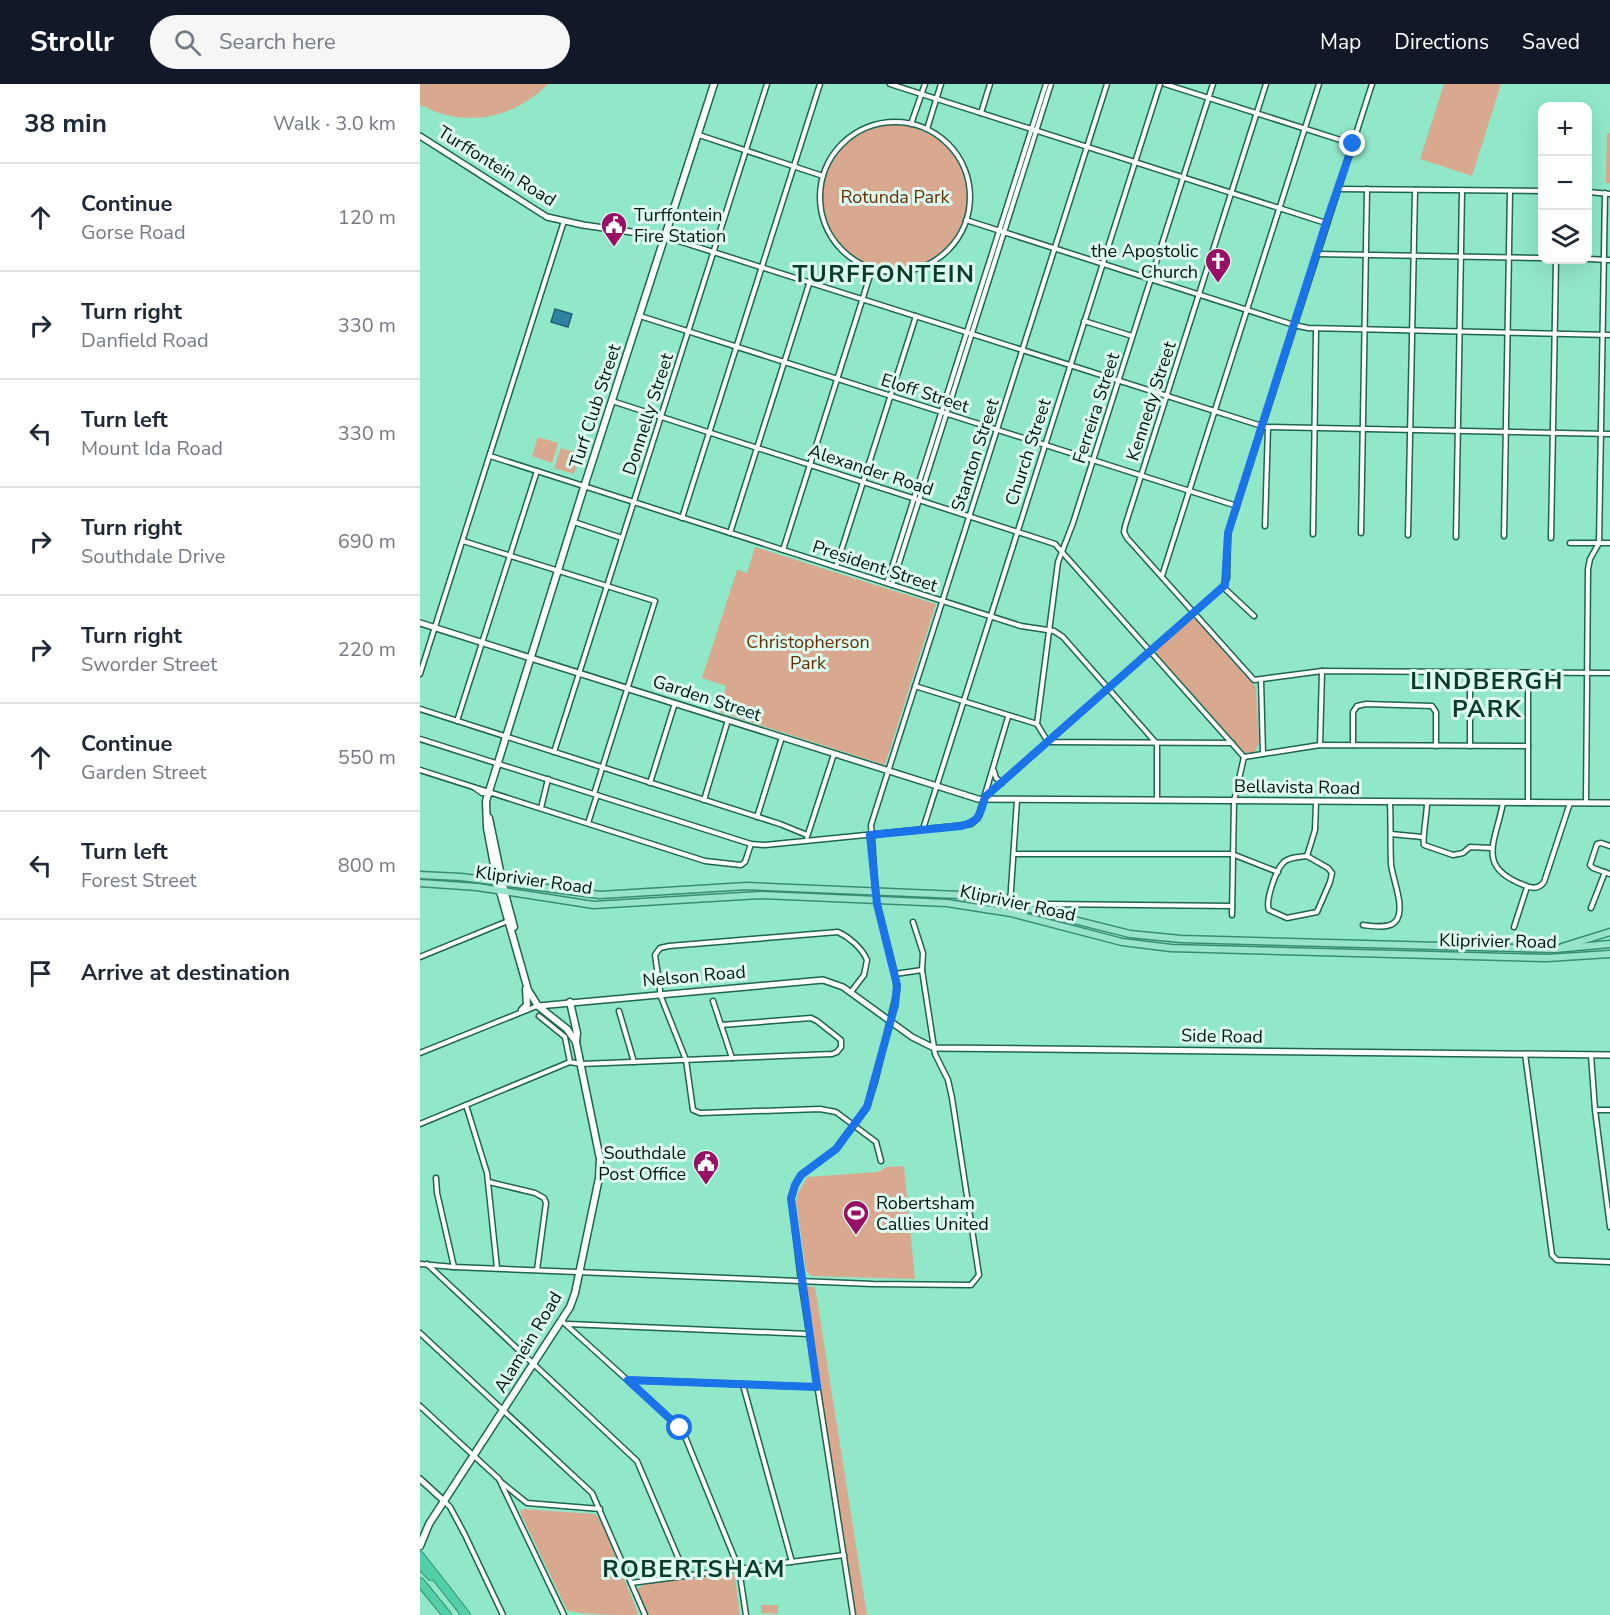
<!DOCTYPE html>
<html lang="en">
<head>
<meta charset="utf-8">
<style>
	body { margin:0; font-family:"Nunito Sans",sans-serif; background:#f6f6f7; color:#1f2937 }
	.controls { position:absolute; right:18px; top:18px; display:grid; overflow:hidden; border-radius:12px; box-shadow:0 6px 24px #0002 }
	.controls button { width:54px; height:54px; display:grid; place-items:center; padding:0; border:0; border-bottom:2px solid #e0e1e3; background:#fff; color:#1f2937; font:30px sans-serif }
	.stop { position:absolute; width:18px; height:18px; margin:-14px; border:4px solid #1a73e8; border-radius:50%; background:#fff }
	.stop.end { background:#1a73e8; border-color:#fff; box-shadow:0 2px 6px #0008 }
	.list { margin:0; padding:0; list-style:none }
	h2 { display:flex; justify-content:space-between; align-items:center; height:78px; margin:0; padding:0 24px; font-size:26px }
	h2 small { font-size:20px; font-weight:400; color:#747a83 }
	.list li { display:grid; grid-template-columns:39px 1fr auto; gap:18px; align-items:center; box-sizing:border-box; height:108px; padding:0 24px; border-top:2px solid #e0e1e3 }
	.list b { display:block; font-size:22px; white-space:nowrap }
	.list p { margin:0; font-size:20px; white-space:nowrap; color:#747a83 }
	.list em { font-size:20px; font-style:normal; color:#747a83 }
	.icon { flex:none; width:33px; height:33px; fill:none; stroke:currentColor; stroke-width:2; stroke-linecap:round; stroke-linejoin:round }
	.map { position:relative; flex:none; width:1190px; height:1531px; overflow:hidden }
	header { display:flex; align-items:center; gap:36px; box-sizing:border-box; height:84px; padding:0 30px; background:#111827; color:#fff }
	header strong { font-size:28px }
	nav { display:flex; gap:33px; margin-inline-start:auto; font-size:21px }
	.search { width:420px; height:54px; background:#f6f6f7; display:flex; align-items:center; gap:15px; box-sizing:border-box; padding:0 21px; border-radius:33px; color:#747a83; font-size:22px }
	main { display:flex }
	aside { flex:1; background:#fff }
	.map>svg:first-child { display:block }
	.green { fill:#d8a88f }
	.water { fill:#3181a2; stroke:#226075; stroke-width:1.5 }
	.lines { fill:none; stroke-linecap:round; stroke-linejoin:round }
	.minor-casing { stroke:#1f644f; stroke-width:7 }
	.tertiary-casing { stroke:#1f644f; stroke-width:8 }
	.secondary-casing { stroke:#1f644f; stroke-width:9 }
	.primary-casing { stroke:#368e72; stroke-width:9 }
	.motorway-casing { stroke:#368e72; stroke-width:10 }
	.minor { stroke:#fff; stroke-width:4 }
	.tertiary { stroke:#fff; stroke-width:5 }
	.secondary { stroke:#fff; stroke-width:6 }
	.primary { stroke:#98e3cb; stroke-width:6 }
	.motorway { stroke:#53d0a9; stroke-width:8 }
	.route { stroke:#1a73e8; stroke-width:8 }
	.labels { text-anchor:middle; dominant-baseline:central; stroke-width:6; stroke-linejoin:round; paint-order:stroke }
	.street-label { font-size:18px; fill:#00140c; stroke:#dcfdf0 }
	.park-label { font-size:18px; fill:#672c02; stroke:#dcfdf0 }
	.poi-label { font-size:18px; fill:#00140c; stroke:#dcfdf0; text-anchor:start }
	.district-label { font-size:24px; font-weight:bold; letter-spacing:1.5px; fill:#093b2d; stroke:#dcfdf0 }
</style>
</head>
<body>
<header>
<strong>Strollr</strong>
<div class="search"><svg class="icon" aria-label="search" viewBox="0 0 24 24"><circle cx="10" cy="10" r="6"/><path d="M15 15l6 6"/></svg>Search here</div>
<nav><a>Map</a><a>Directions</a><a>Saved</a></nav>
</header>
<main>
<aside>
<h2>38 min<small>Walk · 3.0 km</small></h2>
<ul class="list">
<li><svg class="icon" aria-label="ahead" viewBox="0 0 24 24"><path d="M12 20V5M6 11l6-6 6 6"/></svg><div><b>Continue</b><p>Gorse Road</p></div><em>120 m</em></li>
<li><svg class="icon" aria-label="right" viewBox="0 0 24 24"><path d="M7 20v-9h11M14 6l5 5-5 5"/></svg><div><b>Turn right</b><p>Danfield Road</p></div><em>330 m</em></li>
<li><svg class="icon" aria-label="left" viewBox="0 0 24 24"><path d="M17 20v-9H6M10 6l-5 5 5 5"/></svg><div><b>Turn left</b><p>Mount Ida Road</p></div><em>330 m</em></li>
<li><svg class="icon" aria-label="right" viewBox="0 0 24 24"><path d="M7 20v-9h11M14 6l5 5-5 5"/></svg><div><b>Turn right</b><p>Southdale Drive</p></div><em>690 m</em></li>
<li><svg class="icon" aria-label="right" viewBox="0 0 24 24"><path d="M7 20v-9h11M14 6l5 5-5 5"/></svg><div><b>Turn right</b><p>Sworder Street</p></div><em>220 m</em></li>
<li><svg class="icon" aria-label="ahead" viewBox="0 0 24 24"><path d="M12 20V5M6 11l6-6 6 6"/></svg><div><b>Continue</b><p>Garden Street</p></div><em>550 m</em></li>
<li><svg class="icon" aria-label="left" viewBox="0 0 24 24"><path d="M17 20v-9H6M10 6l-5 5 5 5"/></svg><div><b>Turn left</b><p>Forest Street</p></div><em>800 m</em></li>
<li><svg class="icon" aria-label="arrive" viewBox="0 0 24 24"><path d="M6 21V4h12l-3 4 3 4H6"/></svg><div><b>Arrive at destination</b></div></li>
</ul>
</aside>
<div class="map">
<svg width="1190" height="1531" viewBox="0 0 1190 1531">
	<rect width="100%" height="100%" fill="#91e8c9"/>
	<!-- green -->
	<g class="green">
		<path d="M0,0H128C102,27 64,40 26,31C17,29 8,24 0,21Z"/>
		<polygon points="1024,0 1081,0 1052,92 1000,75"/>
		<circle cx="475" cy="113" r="72"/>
		<polygon points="1187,49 1190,49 1190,99 1186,99"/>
		<polygon points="118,353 138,359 132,379 112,372"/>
		<polygon points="141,364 161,370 154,390 134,384"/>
		<polygon points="335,463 516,520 465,681 299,628 306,602 282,594 317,486 327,489"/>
		<polygon points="771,534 776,535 836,603 839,659 835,668 825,669 737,570 738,564"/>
		<polygon points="484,1082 495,1195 391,1192 386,1187 376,1118 378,1109 387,1093 458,1088 466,1083"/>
		<polygon points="384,1202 395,1203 447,1531 436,1531"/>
		<path d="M102,1425L174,1430L180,1434L218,1529L217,1531C200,1531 160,1531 147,1526L100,1428Z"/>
		<polygon points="312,1489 315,1492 320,1531 228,1531 217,1505 224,1500"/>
		<polygon points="341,1521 358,1521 358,1530 341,1529"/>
	</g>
	<!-- water -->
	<polygon class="water" points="135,225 152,230 148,243 131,238"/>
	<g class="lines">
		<!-- minor casing -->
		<g class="minor-casing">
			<g id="minor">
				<polyline points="470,0 906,139"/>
				<polyline points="745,0 933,60"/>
				<polyline points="793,0 653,439 638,478 617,640 628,658 812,659"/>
				<polyline points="846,0 705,442 704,448 707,454 834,596 902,587 1190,589"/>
				<polyline points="561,29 570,0"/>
				<circle cx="475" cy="113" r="75"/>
				<polyline points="491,40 505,0"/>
				<polyline points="507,45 521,0"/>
				<polyline points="279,51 403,92"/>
				<polyline points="918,105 1122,107"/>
				<polyline points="1168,108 1190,110"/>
				<polyline points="546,136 874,241 888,244 1190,251"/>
				<polyline points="246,153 845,343 1190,350"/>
				<polyline points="897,170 1122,174"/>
				<polyline points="1168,175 1190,176"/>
				<polyline points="220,232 817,422"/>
				<polyline points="664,237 712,252"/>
				<polyline points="192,317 635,460 824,673"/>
				<polyline points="70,372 601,542 634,547 643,553 737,660 737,716"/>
				<polyline points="262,434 400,0"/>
				<polyline points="154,438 202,454"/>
				<polyline points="845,442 848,343"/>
				<polyline points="310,449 390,197"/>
				<polyline points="941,449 947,105"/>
				<polyline points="893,450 896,245"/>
				<polyline points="988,451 995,106"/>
				<polyline points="1084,452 1090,108"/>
				<polyline points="1036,453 1042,107"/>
				<polyline points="1131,454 1136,176"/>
				<polyline points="43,457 235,517 174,710"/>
				<polyline points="1150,459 1190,459"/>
				<polyline points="363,466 452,185"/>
				<polyline points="416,483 496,232"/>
				<polyline points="742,492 899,0"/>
				<polyline points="467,499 626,0"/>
				<polyline points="472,501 631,0"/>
				<polyline points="834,532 803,503 807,494 808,449 952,0"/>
				<polyline points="0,590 144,137"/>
				<polyline points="841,596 843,670"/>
				<polyline points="495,602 617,640"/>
				<polyline points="0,625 360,740 387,751"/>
				<polyline points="37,637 117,387"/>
				<polyline points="0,655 331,760 345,761 536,742 551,740 558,734 588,633"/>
				<polyline points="900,661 902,587"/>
				<polyline points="933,661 933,628 937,622 946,620 1012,622 1016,628 1016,662"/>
				<polyline points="1050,662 1050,588"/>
				<polyline points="134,668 347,0"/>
				<polyline points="824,673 900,661 1108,662"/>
				<polyline points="0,686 285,777 321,781 325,778 331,760"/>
				<polyline points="574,687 576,694 582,699"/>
				<polyline points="230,699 255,619"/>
				<polyline points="55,704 62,709 70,710"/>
				<polyline points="565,713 803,503"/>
				<polyline points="284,716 308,636"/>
				<path d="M1007,719C1007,730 1002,755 1004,761L1033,771L1043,769L1050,763L1071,764"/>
				<path d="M1083,719C1076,757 1055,783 1104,801C1112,805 1119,805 1124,798L1150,719"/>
				<polyline points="1108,719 1108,589"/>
				<polyline points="1166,719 1168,485 1170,475 1179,459 1185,109"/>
				<polyline points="121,724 128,695"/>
				<polyline points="337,733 362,653"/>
				<polyline points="168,739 177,711"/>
				<polyline points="503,745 740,0"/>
				<polyline points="971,750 1002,753"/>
				<polyline points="387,753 414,670"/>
				<polyline points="1190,762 1181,759 1177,760 1170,781 1173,784 1190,790"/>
				<polyline points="594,770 812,770 858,788"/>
				<path d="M887,772L908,784L912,789L910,798L897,828L867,834L849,826C845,817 856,786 863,779C868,773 880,773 887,772Z"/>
				<polyline points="887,772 895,746 896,718"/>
				<polyline points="590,820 597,716"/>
				<polyline points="626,820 812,822"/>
				<polyline points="1171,824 1185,788"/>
				<polyline points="812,831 814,717 824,673"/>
				<path d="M943,841C952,842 968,845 975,838C987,826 972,794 971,780C970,759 971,739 970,719"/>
				<polyline points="1094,843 1107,803"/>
				<polyline points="0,873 88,837"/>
				<polyline points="475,890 502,886 503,869 493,838"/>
				<path d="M431,908L444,891L447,876C442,864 429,853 418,848L249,862L240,864L235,871L241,913L266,976L273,1026L280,1029L400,1025L416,1028L456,1058L461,1077"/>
				<polyline points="293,917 312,974"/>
				<polyline points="199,927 214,978"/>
				<polyline points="119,932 145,953 150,978"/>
				<polyline points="0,969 117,922"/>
				<polyline points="1105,970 1132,1171 1137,1176 1190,1178"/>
				<polyline points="1171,971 1175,1026 1190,1143"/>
				<polyline points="46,1021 67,1089 77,1184"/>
				<polyline points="1176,1026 1190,1026"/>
				<polyline points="0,1040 150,978 161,980 412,970 417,968 421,963 421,956 397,937 391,934 301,941"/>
				<polyline points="16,1094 17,1109 34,1183"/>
				<polyline points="69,1098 115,1109 124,1114 126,1119 117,1186"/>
				<polyline points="0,1180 34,1183 453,1200 551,1201 559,1191 532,1014 528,996 515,970 502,886"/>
				<polyline points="7,1180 217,1377 266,1492"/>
				<polyline points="142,1237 256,1340 264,1350 319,1485 326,1531"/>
				<polyline points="148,1240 389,1250"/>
				<polyline points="0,1249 172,1409 225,1531"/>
				<polyline points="209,1296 397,1303"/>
				<polyline points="323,1301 372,1478"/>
				<polyline points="0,1322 79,1395 144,1531"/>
				<polyline points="81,1398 107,1419 180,1425"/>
				<polyline points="24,1417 30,1423 45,1451 83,1531"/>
				<polyline points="211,1499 424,1471"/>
				<polyline points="433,1531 381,1197 371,1113 375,1101 381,1091 416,1065 447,1023 455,998 477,907 475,890 456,815 451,741 687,0"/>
			</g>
		</g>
		<!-- tertiary casing -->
		<g class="tertiary-casing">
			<g id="tertiary">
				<polyline points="0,52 127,133 163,141 246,153"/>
				<polyline points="0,539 558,715 1190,719"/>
				<polyline points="118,922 403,896 423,903 492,953 514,964 1190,971"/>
				<polyline points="0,1395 24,1417"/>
			</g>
		</g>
		<!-- secondary casing -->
		<g class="secondary-casing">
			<g id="secondary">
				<polyline points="69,734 84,806 94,843"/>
				<polyline points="150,918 157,949 156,958"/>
				<polyline points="102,926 107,921 106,905"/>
				<polyline points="0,1462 9,1440 24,1417 150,1223 155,1209 179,1094 180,1075 156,958 147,945 118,922 108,906 77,797 67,744 66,717 164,403 294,0"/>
			</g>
		</g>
		<!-- primary casing -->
		<g class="primary-casing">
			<g id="primary">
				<polyline points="0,791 41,793 180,811 327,802 540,811 590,820 710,850 761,855 1135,865 1190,860"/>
				<polyline points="0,799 57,803 174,821 340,811 527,819 591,829 702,858 751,864 1127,874 1190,870"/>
				<polyline points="1142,863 1190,848"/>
			</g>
		</g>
		<!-- motorway casing -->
		<g class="motorway-casing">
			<g id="motorway">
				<polyline points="0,1472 46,1531"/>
				<polyline points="0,1480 11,1492"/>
				<polyline points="0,1498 27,1531"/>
			</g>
		</g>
		<!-- minor -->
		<use href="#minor" class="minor"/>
		<!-- tertiary -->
		<use href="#tertiary" class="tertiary"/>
		<!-- secondary -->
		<use href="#secondary" class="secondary"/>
		<!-- primary -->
		<use href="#primary" class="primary"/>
		<!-- motorway -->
		<use href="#motorway" class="motorway"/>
	</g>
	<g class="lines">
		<!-- route -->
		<path class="route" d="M260,1344L208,1296L397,1303L371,1115L375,1101L381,1091L416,1065L447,1023L475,921L477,901L457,820L450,751L541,742C560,738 560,730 565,713L805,501L808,449L906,139L933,60"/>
	</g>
	<!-- icons -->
	<defs>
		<g id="civic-pin" transform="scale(1.35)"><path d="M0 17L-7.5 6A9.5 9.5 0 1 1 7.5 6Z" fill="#971065" stroke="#dcfdf0"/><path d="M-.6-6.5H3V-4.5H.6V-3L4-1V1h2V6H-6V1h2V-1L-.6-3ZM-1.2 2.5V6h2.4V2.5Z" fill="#fff"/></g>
		<g id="church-pin" transform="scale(1.35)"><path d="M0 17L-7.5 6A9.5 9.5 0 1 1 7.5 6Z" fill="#971065" stroke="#dcfdf0"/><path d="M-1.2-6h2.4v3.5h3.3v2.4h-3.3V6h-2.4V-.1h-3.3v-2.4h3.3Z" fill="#fff"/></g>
		<g id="stadium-pin" transform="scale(1.35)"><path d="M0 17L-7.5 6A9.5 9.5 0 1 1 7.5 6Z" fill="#971065" stroke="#dcfdf0"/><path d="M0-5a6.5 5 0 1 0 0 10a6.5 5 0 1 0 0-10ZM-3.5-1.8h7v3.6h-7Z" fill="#fff"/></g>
	</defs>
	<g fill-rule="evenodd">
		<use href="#civic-pin" x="194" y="141"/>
		<use href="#church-pin" x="798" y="177"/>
		<use href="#civic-pin" x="286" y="1079"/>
		<use href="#stadium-pin" x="436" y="1129"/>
	</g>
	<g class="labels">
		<!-- street labels -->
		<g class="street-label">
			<text transform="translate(77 82) rotate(32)">Turffontein Road</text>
			<text transform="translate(505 309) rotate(18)">Eloff Street</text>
			<text transform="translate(731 317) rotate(-72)">Kennedy Street</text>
			<text transform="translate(175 322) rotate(-72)">Turf Club Street</text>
			<text transform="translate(676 324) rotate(-72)">Ferreira Street</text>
			<text transform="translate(228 330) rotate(-72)">Donnelly Street</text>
			<text transform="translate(608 368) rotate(-72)">Church Street</text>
			<text transform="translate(555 371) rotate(-72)">Stanton Street</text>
			<text transform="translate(451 386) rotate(18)">Alexander Road</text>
			<text transform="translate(455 482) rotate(18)">President Street</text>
			<text transform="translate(287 614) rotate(18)">Garden Street</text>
			<text transform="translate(877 703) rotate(1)">Bellavista Road</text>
			<text transform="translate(114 796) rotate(8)">Kliprivier Road</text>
			<text transform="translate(598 819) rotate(12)">Kliprivier Road</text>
			<text transform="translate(1078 857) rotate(1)">Kliprivier Road</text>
			<text transform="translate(274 892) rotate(-5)">Nelson Road</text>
			<text transform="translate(802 952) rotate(1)">Side Road</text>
			<text transform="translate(108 1258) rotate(-59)">Alamein Road</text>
		</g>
		<!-- park labels -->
		<g class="park-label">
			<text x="475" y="113">Rotunda Park</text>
			<text x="388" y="558">Christopherson<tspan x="388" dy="21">Park</tspan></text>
		</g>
		<!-- poi labels -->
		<g class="poi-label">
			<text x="214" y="131">Turffontein<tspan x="214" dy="21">Fire Station</tspan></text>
			<text x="778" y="167" text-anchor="end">the Apostolic<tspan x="778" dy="21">Church</tspan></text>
			<text x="266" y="1069" text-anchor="end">Southdale<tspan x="266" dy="21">Post Office</tspan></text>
			<text x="456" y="1119">Robertsham<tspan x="456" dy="21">Callies United</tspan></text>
		</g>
		<!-- district labels -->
		<g class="district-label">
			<text x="464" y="190">TURFFONTEIN</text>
			<text x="1067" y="597">LINDBERGH<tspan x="1067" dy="28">PARK</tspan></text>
			<text x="274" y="1485">ROBERTSHAM</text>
		</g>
	</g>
</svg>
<div class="controls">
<button>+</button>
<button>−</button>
<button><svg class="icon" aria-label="layers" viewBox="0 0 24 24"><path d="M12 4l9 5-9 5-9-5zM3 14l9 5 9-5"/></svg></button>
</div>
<div class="stop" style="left:260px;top:1344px"></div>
<div class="stop end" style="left:933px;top:60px"></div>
</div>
</main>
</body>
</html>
